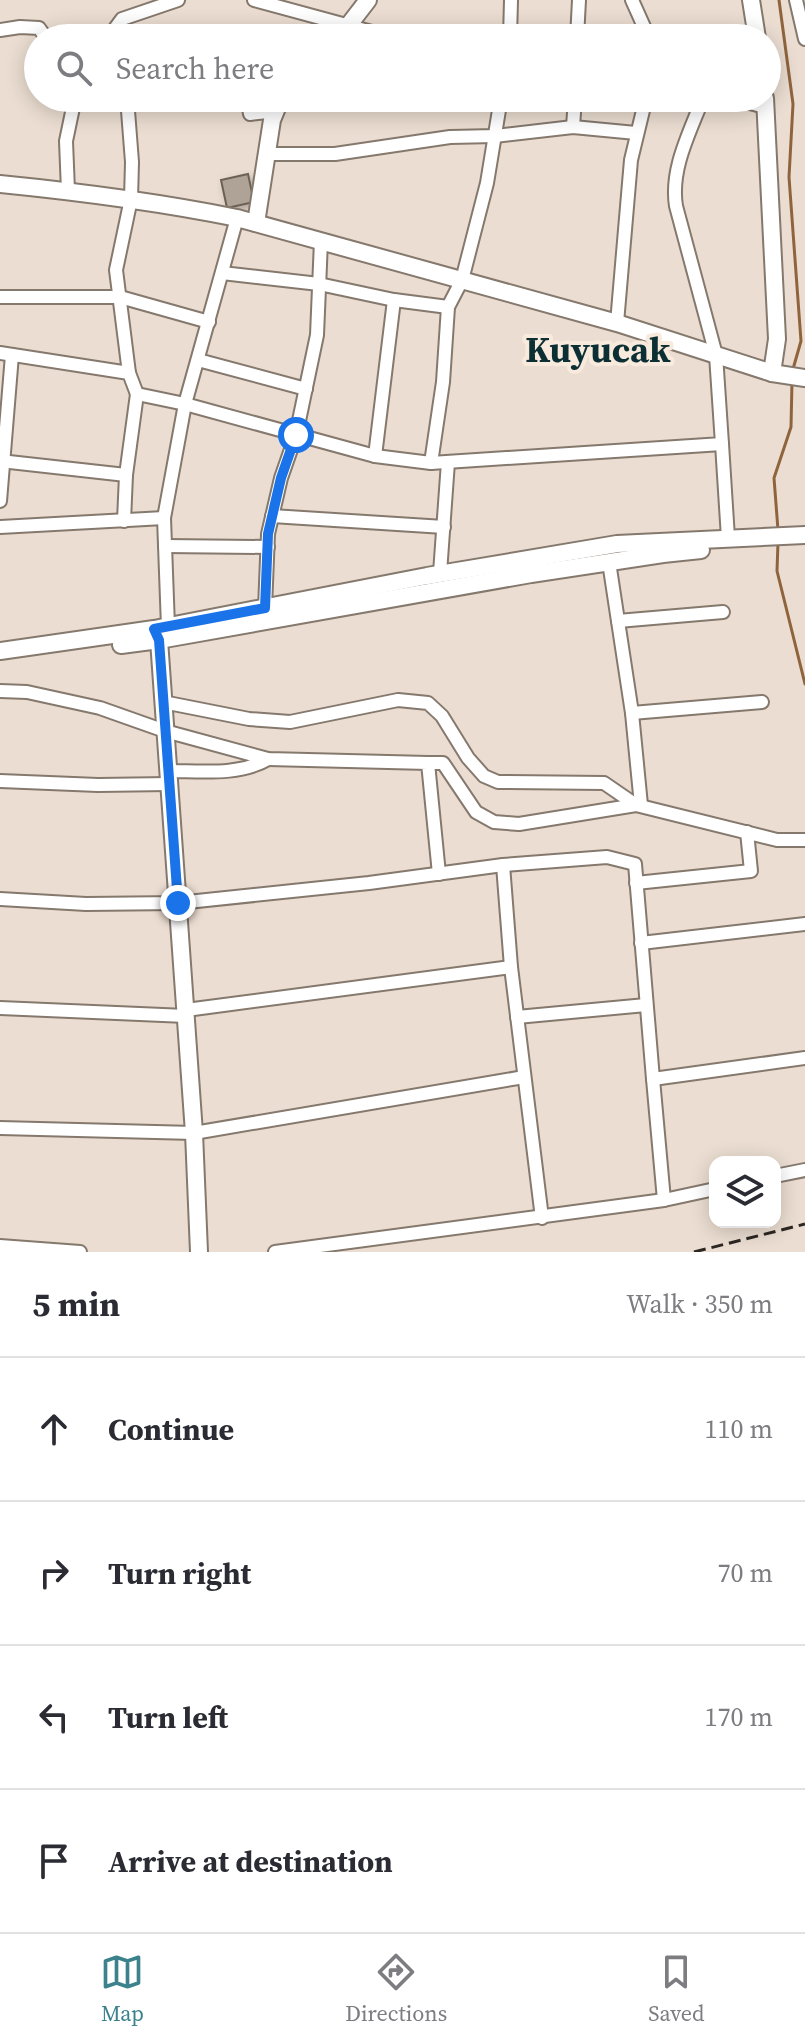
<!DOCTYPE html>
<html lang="en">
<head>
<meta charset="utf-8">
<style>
	body { margin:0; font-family:"Source Serif 4",serif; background:#f2f2f3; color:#2b2b33 }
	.controls { position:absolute; right:24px; bottom:24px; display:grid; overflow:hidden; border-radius:16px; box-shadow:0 4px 20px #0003 }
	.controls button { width:72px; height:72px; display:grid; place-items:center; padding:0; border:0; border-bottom:2px solid #e1e1e2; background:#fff; color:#2b2b33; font:40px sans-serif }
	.stop { position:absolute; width:24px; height:24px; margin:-18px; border:6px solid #1a73e8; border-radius:50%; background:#fff }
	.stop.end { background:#1a73e8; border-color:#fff; box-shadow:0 2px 8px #0008 }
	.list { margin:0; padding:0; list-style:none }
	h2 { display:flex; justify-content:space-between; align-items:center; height:104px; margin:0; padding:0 32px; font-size:34px }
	h2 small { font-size:26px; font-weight:400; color:#7c7c81 }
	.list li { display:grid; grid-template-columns:52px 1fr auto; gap:24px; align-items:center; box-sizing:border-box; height:144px; padding:0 32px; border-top:2px solid #e1e1e2 }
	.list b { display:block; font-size:30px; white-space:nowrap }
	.list em { font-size:26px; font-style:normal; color:#7c7c81 }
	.icon { flex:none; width:44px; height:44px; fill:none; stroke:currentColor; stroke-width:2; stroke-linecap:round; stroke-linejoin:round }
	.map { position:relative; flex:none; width:805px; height:1252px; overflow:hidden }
	.search { position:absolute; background:#fff; box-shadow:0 4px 20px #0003; left:24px; right:24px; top:24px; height:88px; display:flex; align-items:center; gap:20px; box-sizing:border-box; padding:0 28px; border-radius:44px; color:#7c7c81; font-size:30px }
	.sheet { height:680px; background:#fff }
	nav { display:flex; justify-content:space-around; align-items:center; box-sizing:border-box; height:112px; border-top:2px solid #e1e1e2; background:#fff; font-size:22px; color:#7c7c81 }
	nav a { display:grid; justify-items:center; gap:4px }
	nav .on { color:#3c828d }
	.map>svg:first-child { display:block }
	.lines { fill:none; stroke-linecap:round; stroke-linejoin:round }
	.stream { stroke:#8f643d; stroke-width:3 }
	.building { fill:#afa296; stroke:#6c6055; stroke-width:2; filter:url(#shadow) }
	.street-casing { stroke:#85786d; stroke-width:16 }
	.secondary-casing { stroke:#85786d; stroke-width:20 }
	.street { stroke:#fff; stroke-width:12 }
	.secondary { stroke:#fff; stroke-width:16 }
	.rail { stroke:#2c2722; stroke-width:3; stroke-dasharray:12 6; stroke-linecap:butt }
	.route { stroke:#1a73e8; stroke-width:10 }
	.labels { text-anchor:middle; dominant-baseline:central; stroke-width:8; stroke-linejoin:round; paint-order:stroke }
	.district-label { font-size:36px; font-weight:bold; fill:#0c2f33; stroke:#f9eade }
</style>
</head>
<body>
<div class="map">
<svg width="805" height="1252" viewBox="0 0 805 1252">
	<defs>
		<filter id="shadow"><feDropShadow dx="3.5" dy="3.5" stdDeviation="4" flood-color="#0004"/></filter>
	</defs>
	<rect width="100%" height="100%" fill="#ebddd1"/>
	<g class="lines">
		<!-- stream -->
		<g class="stream">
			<polyline points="779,0 793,104 789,177 801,341 793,369"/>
			<polyline points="778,530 774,478 791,427 792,381"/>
			<polyline points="778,542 777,571 805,684"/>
		</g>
	</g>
	<!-- building -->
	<polygon class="building" points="248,174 254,202 227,208 221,180"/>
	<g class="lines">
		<!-- street casing -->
		<g class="street-casing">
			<g id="street">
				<polyline points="254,0 394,38"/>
				<polyline points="632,0 649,38"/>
				<polyline points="796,0 805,39"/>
				<polyline points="0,30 20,27 39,28 46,38"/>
				<polyline points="108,38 122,19 178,0"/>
				<polyline points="510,38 511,0"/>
				<polyline points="577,38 579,0"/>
				<polyline points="127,98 132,162 131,199 116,270 129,373"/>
				<polyline points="247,98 250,114 276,111"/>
				<polyline points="731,98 765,107"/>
				<polyline points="573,127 575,98"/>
				<polyline points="267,154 335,154 450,137 495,136 573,127 636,133"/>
				<polyline points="68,191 66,141 75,98"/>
				<polyline points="222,273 319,284 394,300 448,307"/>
				<polyline points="0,297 120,297 209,322"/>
				<polyline points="617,323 631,160 646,98"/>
				<path d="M0,353L129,373L137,394L185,404L375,456L431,463L722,444L716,355L676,206C670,169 690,132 703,98"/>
				<polyline points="198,360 306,389"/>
				<polyline points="722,444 728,538"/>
				<polyline points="375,456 394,300"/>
				<polyline points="0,461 126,475"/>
				<polyline points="431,463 443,382 448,307 462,280 487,183 501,98"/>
				<polyline points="0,501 12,355"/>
				<polyline points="272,516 444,527"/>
				<polyline points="124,521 126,475 137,394"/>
				<polyline points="0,527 164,518"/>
				<polyline points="165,546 268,547"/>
				<polyline points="609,562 632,713 641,805"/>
				<polyline points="440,573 448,462"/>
				<polyline points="265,608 268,534 281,478 296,435 317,335 321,241"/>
				<polyline points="618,621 723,612"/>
				<polyline points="168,627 164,518 185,404 237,218"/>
				<polyline points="0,691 27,692 100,708 165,731 268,759 428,763 439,874"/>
				<polyline points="163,702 249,719 290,722 398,700 428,703 442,716 468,758 484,776 498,782 604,783 636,805 777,840 805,840"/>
				<polyline points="632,713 762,702"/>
				<polyline points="428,763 443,763 476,812 494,822 519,824 636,805"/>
				<path d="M168,771C201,771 239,776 268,759"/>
				<polyline points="0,781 98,785 169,784"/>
				<polyline points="503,865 511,967 542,1218"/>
				<polyline points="636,883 751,871 747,832"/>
				<polyline points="0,899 86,904 178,903 369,883 503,865 607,857 635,864 653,1079"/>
				<polyline points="641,943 805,924"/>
				<polyline points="0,1008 186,1016"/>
				<polyline points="186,1010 511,967"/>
				<polyline points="517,1017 646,1005"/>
				<polyline points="0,1128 194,1133 524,1077"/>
				<polyline points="775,1176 805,1170"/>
				<polyline points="664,1200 653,1079 805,1058"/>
				<polyline points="0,1246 80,1252"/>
				<polyline points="275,1252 664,1200 715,1189"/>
			</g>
		</g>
		<!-- secondary casing -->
		<g class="secondary-casing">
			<g id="secondary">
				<polyline points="751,0 757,38"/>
				<polyline points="336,38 348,26 368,0"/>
				<polyline points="765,98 777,339 772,373"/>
				<path d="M0,184C80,192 158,202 237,218L617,323L772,373L805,378"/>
				<polyline points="256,223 272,120 281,98"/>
				<polyline points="155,632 159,640 194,1133 199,1252"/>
				<polyline points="121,645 159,640 531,574 663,554 701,550"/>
				<polyline points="0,651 154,629 427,576 617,544 805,535"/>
			</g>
		</g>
		<!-- street -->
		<use href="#street" class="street"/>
		<!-- secondary -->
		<use href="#secondary" class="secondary"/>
		<!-- rail -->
		<polyline class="rail" points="694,1252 805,1224"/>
	</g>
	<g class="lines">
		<!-- route -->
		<polyline class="route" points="178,903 159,640 154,629 265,608 268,534 281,478 296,435"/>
	</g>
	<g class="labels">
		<!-- district labels -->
		<g class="district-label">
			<text x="598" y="349">Kuyucak</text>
		</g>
	</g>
</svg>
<div class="controls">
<button><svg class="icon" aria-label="layers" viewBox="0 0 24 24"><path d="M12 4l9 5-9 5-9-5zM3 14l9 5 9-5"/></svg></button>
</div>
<div class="stop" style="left:296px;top:435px"></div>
<div class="stop end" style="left:178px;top:903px"></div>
<div class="search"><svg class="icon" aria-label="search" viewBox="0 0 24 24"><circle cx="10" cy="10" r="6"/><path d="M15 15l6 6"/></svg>Search here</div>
</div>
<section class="sheet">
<h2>5 min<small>Walk · 350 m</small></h2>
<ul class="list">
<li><svg class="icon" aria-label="ahead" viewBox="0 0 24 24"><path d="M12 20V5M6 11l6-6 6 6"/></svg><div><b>Continue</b></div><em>110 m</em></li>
<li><svg class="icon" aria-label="right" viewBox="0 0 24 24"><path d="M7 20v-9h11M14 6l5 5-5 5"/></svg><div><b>Turn right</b></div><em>70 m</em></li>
<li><svg class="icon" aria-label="left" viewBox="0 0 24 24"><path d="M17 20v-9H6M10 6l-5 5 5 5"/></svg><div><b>Turn left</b></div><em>170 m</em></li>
<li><svg class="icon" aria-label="arrive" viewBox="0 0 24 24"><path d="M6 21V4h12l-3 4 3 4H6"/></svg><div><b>Arrive at destination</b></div></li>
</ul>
</section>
<nav>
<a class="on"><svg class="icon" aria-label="map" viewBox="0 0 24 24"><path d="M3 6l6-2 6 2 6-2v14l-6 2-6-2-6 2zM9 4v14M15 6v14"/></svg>Map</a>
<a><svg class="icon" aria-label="directions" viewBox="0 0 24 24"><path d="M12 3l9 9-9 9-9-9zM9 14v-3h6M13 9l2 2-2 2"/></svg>Directions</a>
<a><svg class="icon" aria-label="saved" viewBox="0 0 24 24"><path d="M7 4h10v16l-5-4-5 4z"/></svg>Saved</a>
</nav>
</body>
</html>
